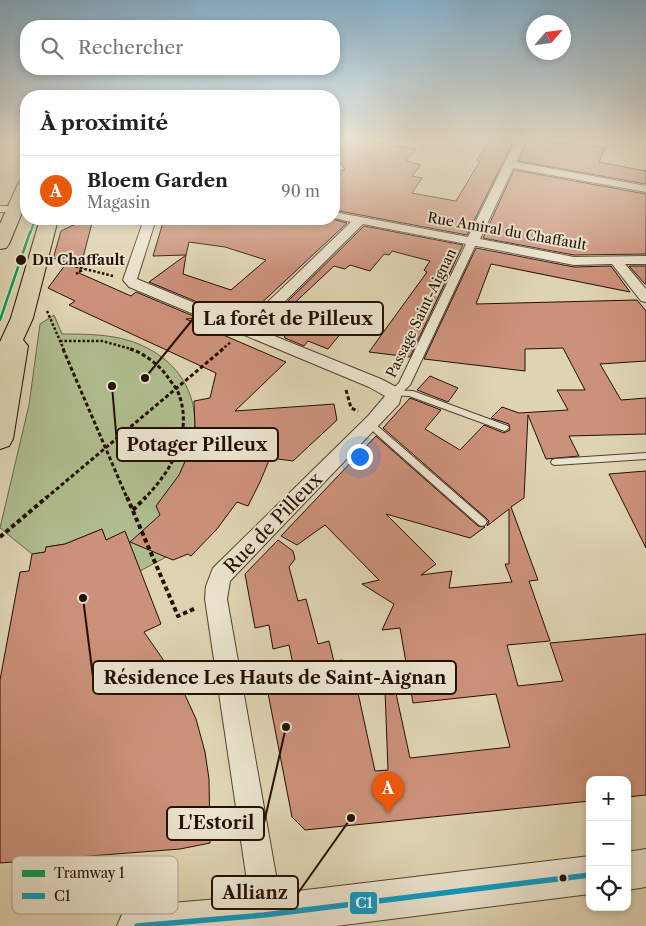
<!DOCTYPE html>
<html lang="fr">
<head>
<meta charset="utf-8">
<style>
	body { margin:0; font-family:"Libre Caslon Text",serif; background:#f2f2f2; color:#222 }
	.controls { position:absolute; right:15px; bottom:15px; display:grid; overflow:hidden; border-radius:10px; box-shadow:0 2px 8px #0003 }
	.controls button { width:45px; height:45px; display:grid; place-items:center; padding:0; border:0; border-bottom:1px solid #e0e0e0; background:#fff; color:#222; font:25px sans-serif }
	.compass { position:absolute; left:526px; top:15px; width:45px; height:45px; border-radius:50%; background:#fff; box-shadow:0 2px 8px #0003; rotate:62deg }
	.you { position:absolute; left:359px; top:456px; width:18px; height:18px; margin:-12px; border:4px solid #fff; border-radius:50%; background:#1a73e8; box-shadow:0 0 0 8px #1a73e833 }
	.badge { display:grid; place-items:center; width:32px; height:32px; border-radius:50%; background:#ea580c; color:#fff; font-size:16px; font-weight:700 }
	.pin { position:absolute; translate:-50% -41px; filter:drop-shadow(0 1px 2px #0008) }
	.pin::after { content:''; position:absolute; top:26px; width:18px; height:15px; background:inherit; clip-path:polygon(0 0,100% 0,50% 100%) }
	.list { margin:0; padding:0; list-style:none }
	h2 { display:flex; justify-content:space-between; align-items:center; height:65px; margin:0; padding:0 20px; font-size:21px }
	h2 small { font-size:16px; font-weight:400; color:#767676 }
	.list li { display:grid; grid-template-columns:32px 1fr auto; gap:15px; align-items:center; box-sizing:border-box; height:70px; padding:0 20px; border-top:1px solid #e0e0e0 }
	.list b { display:block; font-size:19px; white-space:nowrap }
	.list p { margin:0; font-size:16px; white-space:nowrap; color:#767676 }
	.list em { font-size:16px; font-style:normal; color:#767676 }
	.icon { flex:none; width:28px; height:28px; fill:none; stroke:currentColor; stroke-width:2; stroke-linecap:round; stroke-linejoin:round }
	.map { position:relative; flex:none; width:646px; height:926px; overflow:hidden }
	.search { position:absolute; background:#fff; box-shadow:0 2px 8px #0003; left:20px; top:20px; width:320px; height:55px; display:flex; align-items:center; gap:12px; box-sizing:border-box; padding:0 18px; border-radius:20px; color:#767676; font-size:19px }
	.panel { position:absolute; background:#fff; box-shadow:0 2px 8px #0003; left:20px; top:90px; width:320px; height:135px; border-radius:20px }
	.map>svg:first-child { display:block }
	.green { fill:#afbd8e; stroke:#6a664a }
	.building { fill:#cc917a; stroke:#250f07 }
	.lines { fill:none; stroke-linecap:round; stroke-linejoin:round }
	.service-casing { stroke:#544032; stroke-width:2 }
	.pedestrian-casing { stroke:#544032; stroke-width:2 }
	.minor-casing { stroke:#544032; stroke-width:2 }
	.tertiary-casing { stroke:#544032; stroke-width:2 }
	.primary-casing { stroke:#250f07; stroke-width:2 }
	.path-far3 { stroke:#250f07; stroke-width:2; stroke-dasharray:2 1; stroke-linecap:butt }
	.path-far2 { stroke:#250f07; stroke-width:2.5; stroke-dasharray:2.5 2; stroke-linecap:butt }
	.path-far1 { stroke:#250f07; stroke-width:3; stroke-dasharray:4 2.5; stroke-linecap:butt }
	.path { stroke:#250f07; stroke-width:4; stroke-dasharray:4.5 3; stroke-linecap:butt }
	.service { fill:#eae3cd; fill-rule:evenodd }
	.pedestrian { fill:#eae3cd; fill-rule:evenodd }
	.minor { fill:#eae3cd; fill-rule:evenodd }
	.tertiary { fill:#eae3cd; fill-rule:evenodd }
	.primary { fill:#dfd4b2; fill-rule:evenodd }
	.bus-1-casing { stroke:#eae3cd; stroke-width:9 }
	.bus-1 { stroke:#1099c1; stroke-width:5.5 }
	.tram-1-far1-casing { stroke:#eae3cd; stroke-width:4 }
	.tram-1-casing { stroke:#eae3cd; stroke-width:5 }
	.tram-1-far1 { stroke:#029f50; stroke-width:2 }
	.tram-1 { stroke:#029f50; stroke-width:2.5 }
	.stop-dot { fill:#250f07; stroke:#eae3cd; stroke-width:2 }
	.labels { text-anchor:middle; dominant-baseline:central; stroke-width:4; stroke-linejoin:round; paint-order:stroke }
	.far-street-label { font-size:14px; fill:#250f07; stroke:#eae3cd }
	.far-stop-label { font-size:14px; font-weight:bold; fill:#250f07; stroke:#eae3cd; text-anchor:start }
	.near-street-label { font-size:19px; fill:#250f07; stroke:#eae3cd }
	.key { fill:#eae3cd; stroke:#afa392; stroke-width:1 }
	.key-label { font-size:14px; fill:#250f07 }
	.leader { fill:none; stroke:#250f07; stroke-width:2 }
	.callout-dot { fill:#250f07; stroke:#eae3cd; stroke-width:2 }
	.callout { fill:#eae3cd; stroke:#250f07; stroke-width:2 }
	.callout-label { font-size:18px; text-anchor:middle; font-weight:bold; fill:#250f07 }
	.line-badge { stroke:#eae3cd; stroke-width:2 }
	.badge-label { font-size:14px; text-anchor:middle; font-weight:bold; fill:#fff }
</style>
</head>
<body>
<div class="map">
<svg width="646" height="926" viewBox="0 0 646 926">
	<rect width="100%" height="100%" fill="#dfd4b2"/>
	<filter id="stains"><feTurbulence type="fractalNoise" baseFrequency=".004" numOctaves="4"/><feColorMatrix values="0 0 0 0 .2 0 0 0 0 .09 0 0 0 0 .02 0 0 0 .5 -.17"/></filter>
	<radialGradient id="worn" r=".72"><stop offset=".6" stop-color="#630" stop-opacity="0"/><stop offset="1" stop-color="#630" stop-opacity=".3"/></radialGradient>
	<!-- green -->
	<path class="green" d="M54,315L62,334C81,334 100,334 119,338C173,350 206,393 191,448C186,470 170,489 165,511C162,525 166,543 166,557L140,571L125,532L106,540L102,529L65,544L46,547L45,552L32,554L0,528L29,405L40,324Z"/>
	<!-- building -->
	<g class="building">
		<polygon points="334,142 373,142 416,149 406,161 421,165 412,176 422,178 412,193 456,201 480,161 477,160 489,142 513,142 467,235 334,210 334,172 345,170 334,152"/>
		<polygon points="527,142 549,142 565,144 568,142 605,148 599,162 646,171 646,184 519,161"/>
		<polygon points="514,170 646,194 646,254 574,255 483,238"/>
		<polygon points="86,219 93,219 79,273 131,296 136,292 198,318 186,319 286,362 235,411 334,404 337,420 293,461 270,458 260,482 248,506 237,502 217,529 191,556 188,554 173,560 130,542 160,515 156,506 179,475 191,448 195,427 194,401 210,398 216,373 69,305 75,301 48,288 71,257 53,259 61,231"/>
		<polygon points="164,219 332,219 347,223 254,310 226,314 149,282 186,255 183,274 231,290 266,260 225,247 189,242 186,255 153,256"/>
		<polygon points="364,226 463,245 410,357 369,352 427,272 424,270 430,261 392,251 389,255 384,254 370,271 350,265 345,269 334,266 288,309 342,332 328,349 308,341 304,346 285,338 278,311"/>
		<polygon points="476,248 574,267 611,266 630,292 491,264 476,304 637,300 646,311 646,361 600,364 621,400 646,398 646,434 569,436 579,456 546,459 528,415 524,498 511,507 538,580 529,581 550,641 507,645 518,686 563,681 550,643 646,634 646,795 627,797 627,780 590,780 590,801 305,830 292,817 267,688 296,679 289,645 273,649 269,625 255,628 245,574 278,540 293,551 295,559 289,567 298,601 306,599 318,644 329,641 334,662 342,660 344,667 352,665 375,771 388,770 385,690 395,689 410,758 510,747 496,694 413,703 400,628 382,630 394,604 362,584 379,580 325,525 297,545 281,536 376,436 478,526 485,527 470,538 386,514 436,564 421,575 452,571 449,588 512,582 505,564 509,564 509,509 487,526 489,521 486,518 383,428 410,398 441,410 425,429 460,450 484,425 504,433 510,430 509,424 491,418 502,407 519,413 568,410 557,390 585,390 563,348 525,349 525,371 424,359"/>
		<polygon points="629,266 646,266 646,284 645,284"/>
		<polygon points="430,376 458,388 448,402 417,390"/>
		<polygon points="646,471 646,548 609,474"/>
		<polygon points="102,529 106,540 125,531 161,624 144,632 180,684 196,719 205,752 209,779 210,843 180,849 0,863 0,680 20,572 29,571 32,554 45,552 46,547 65,544"/>
	</g>
	<g class="lines">
		<!-- service casing -->
		<g class="service-casing">
			<g id="service">
				<polygon points="394,390 413,391 508,426 509,428 505,431 502,430 409,396 391,395 390,393 391,391"/>
				<polygon points="370,421 373,422 485,519 487,522 485,525 482,526 479,525 367,426 366,424 367,422"/>
				<polygon points="646,453 646,459 555,465 552,464 551,462 552,460 555,459"/>
			</g>
		</g>
		<!-- pedestrian casing -->
		<g class="pedestrian-casing">
			<polygon id="pedestrian" points="472,239 477,242 410,385 398,396 390,396 388,393 399,383 467,242"/>
		</g>
		<!-- minor casing -->
		<g class="minor-casing">
			<g id="minor">
				<polygon points="515,142 525,142 516,162 646,186 646,192 513,168 480,239 574,257 646,256 646,264 625,264 646,289 646,302 641,301 612,264 574,265 363,224 257,329 381,379 400,389 402,393 399,404 230,581 227,599 277,881 280,915 275,926 253,926 248,915 247,881 205,599 206,586 213,568 368,416 385,396 369,387 129,287 123,280 144,219 156,219 137,279 245,324 351,222 334,218 334,212 468,237"/>
				<polygon points="0,206 15,206 21,209 15,212 0,212"/>
			</g>
		</g>
		<!-- tertiary casing -->
		<g class="tertiary-casing">
			<g id="tertiary">
				<polygon points="646,849 646,887 627,890 627,852"/>
				<polygon points="590,856 590,894 336,926 117,926 123,912 137,906 264,895"/>
			</g>
		</g>
		<!-- primary casing -->
		<g class="primary-casing">
			<g id="primary">
				<polygon points="26,179 26,203 9,244 6,248 0,249 0,224 18,184 20,181"/>
				<polygon points="40,219 58,219 33,318 23,340 28,346 13,439 9,446 0,449 0,342 11,318"/>
			</g>
		</g>
		<!-- path-far3 -->
		<polyline class="path-far3" points="644,171 646,171"/>
		<!-- path-far2 -->
		<g class="path-far2">
			<polyline points="59,260 77,267 113,276"/>
			<polyline points="76,274 84,269"/>
			<polyline points="47,311 64,350"/>
			<polyline points="60,341 102,341 135,350"/>
			<polyline points="221,350 231,342"/>
		</g>
		<!-- path-far1 -->
		<g class="path-far1">
			<polyline points="63,349 127,498"/>
			<path d="M130,349C144,353 159,365 167,376C170,381 175,386 178,392C194,432 172,470 145,498"/>
			<polyline points="346,390 351,408 358,411"/>
			<polyline points="46,498 223,349"/>
		</g>
		<!-- path -->
		<g class="path">
			<polyline points="127,497 178,616 196,608"/>
			<polyline points="133,510 146,497"/>
			<polyline points="0,537 47,497"/>
		</g>
		<!-- service -->
		<use href="#service" class="service"/>
		<!-- pedestrian -->
		<use href="#pedestrian" class="pedestrian"/>
		<!-- minor -->
		<use href="#minor" class="minor"/>
		<!-- tertiary -->
		<use href="#tertiary" class="tertiary"/>
		<!-- primary -->
		<use href="#primary" class="primary"/>
		<!-- bus-1 casing -->
		<g class="bus-1-casing">
			<polyline id="bus-1" points="137,926 264,915 590,875"/>
		</g>
		<!-- bus-1 -->
		<use href="#bus-1" class="bus-1"/>
		<!-- tram-1-far1 casing -->
		<g class="tram-1-far1-casing">
			<polyline id="tram-1-far1" points="30,234 35,219"/>
		</g>
		<!-- tram-1 casing -->
		<g class="tram-1-casing">
			<polyline id="tram-1" points="0,320 30,232"/>
		</g>
		<!-- tram-1-far1 -->
		<use href="#tram-1-far1" class="tram-1-far1"/>
		<!-- tram-1 -->
		<use href="#tram-1" class="tram-1"/>
	</g>
	<!-- sky -->
	<linearGradient id="sky" x2="0" y2="1"><stop stop-color="#87b5d3"/><stop offset="0.52" stop-color="#f1ecdc"/><stop offset="1" stop-color="#f1ecdc" stop-opacity="0"/></linearGradient>
	<rect width="646" height="271" fill="url(#sky)"/>
	<!-- markers -->
	<g class="stop-dot">
		<circle cx="21" cy="260" r="6"/>
		<circle cx="563" cy="878" r="4.5"/>
	</g>
	<g class="labels">
		<!-- far-street labels -->
		<g class="far-street-label">
			<text transform="translate(507 231) rotate(10)">Rue Amiral du Chaffault</text>
			<text transform="translate(421 313) rotate(-64)">Passage Saint-Aignan</text>
		</g>
		<!-- far-stop labels -->
		<g class="far-stop-label">
			<text x="32" y="260">Du Chaffault</text>
		</g>
		<!-- near-street labels -->
		<g class="near-street-label">
			<text transform="translate(273 523) rotate(-46)">Rue de Pilleux</text>
		</g>
	</g>
	<!-- legend -->
	<rect x="12" y="856" width="166" height="58" rx="8" class="key"/>
	<rect x="22" y="870" width="23" height="7" fill="#029f50"/>
	<rect x="22" y="893" width="23" height="6" fill="#1099c1"/>
	<g class="key-label">
		<text x="54" y="878">Tramway 1</text>
		<text x="54" y="901">C1</text>
	</g>
	<!-- callouts -->
	<path class="leader" d="M145 378L193 319M112 386L117 444M83 598L93 677M286 727L264 823M351 818L298 893"/>
	<g class="callout-dot">
		<circle cx="145" cy="378" r="5"/>
		<circle cx="112" cy="386" r="5"/>
		<circle cx="83" cy="598" r="5"/>
		<circle cx="286" cy="727" r="5"/>
		<circle cx="351" cy="818" r="5"/>
	</g>
	<g class="callout">
		<rect x="193" y="302" width="190" height="33" rx="5"/>
		<rect x="117" y="428" width="161" height="33" rx="5"/>
		<rect x="93" y="661" width="363" height="33" rx="5"/>
		<rect x="167" y="807" width="97" height="33" rx="5"/>
		<rect x="212" y="876" width="86" height="33" rx="5"/>
	</g>
	<g class="callout-label">
		<text x="288" y="325">La forêt de Pilleux</text>
		<text x="197" y="451">Potager Pilleux</text>
		<text x="275" y="684">Résidence Les Hauts de Saint-Aignan</text>
		<text x="216" y="829">L'Estoril</text>
		<text x="255" y="899">Allianz</text>
	</g>
	<rect class="line-badge" x="349" y="891" width="29" height="24" rx="5" fill="#1099c1"/>
	<g class="badge-label">
		<text x="364" y="908">C1</text>
	</g>
	<rect width="100%" height="100%" filter="url(#stains)"/>
	<rect width="100%" height="100%" fill="url(#worn)"/>
</svg>
<div class="controls">
<button>+</button>
<button>−</button>
<button><svg class="icon" aria-label="locate" viewBox="0 0 24 24"><circle cx="12" cy="12" r="6"/><path d="M12 2v4M12 18v4M2 12h4M18 12h4"/></svg></button>
</div>
<svg class="compass" viewBox="-18 -18 36 36"><path d="M0-13l5 13h-10z" fill="#e53935"/><path d="M0 13l5-13h-10z" fill="#767676"/></svg>
<div class="you"></div>
<div class="pin badge" style="left:388px;top:813px">A</div>
<div class="search"><svg class="icon" aria-label="search" viewBox="0 0 24 24"><circle cx="10" cy="10" r="6"/><path d="M15 15l6 6"/></svg>Rechercher</div>
<section class="panel">
<h2>À proximité<small></small></h2>
<ul class="list">
<li><span class="badge">A</span><div><b>Bloem Garden</b><p>Magasin</p></div><em>90 m</em></li>
</ul>
</section>
</div>
</body>
</html>
